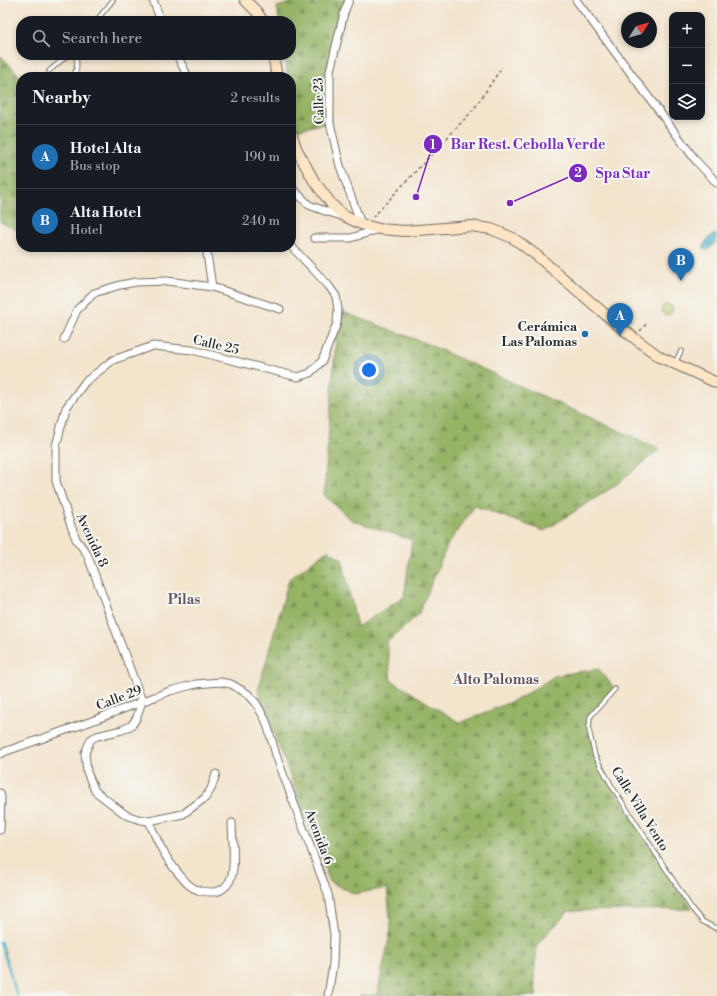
<!DOCTYPE html>
<html lang="en">
<head>
<meta charset="utf-8">
<style>
	body { margin:0; font-family:"Libre Bodoni",serif; background:#242831; color:#f1f3f6 }
	.controls { position:absolute; right:12px; top:12px; display:grid; overflow:hidden; border-radius:8px; box-shadow:0 2px 6px #0003 }
	.controls button { width:36px; height:36px; display:grid; place-items:center; padding:0; border:0; border-bottom:1px solid #363941; background:#171b24; color:#f1f3f6; font:20px sans-serif }
	.compass { position:absolute; left:621px; top:12px; width:36px; height:36px; border-radius:50%; background:#171b24; box-shadow:0 2px 6px #0003; rotate:54deg }
	.you { position:absolute; left:369px; top:370px; width:14px; height:14px; margin:-10px; border:3px solid #fff; border-radius:50%; background:#1a73e8; box-shadow:0 0 0 6px #1a73e833 }
	.badge { display:grid; place-items:center; width:26px; height:26px; border-radius:50%; background:#1f6fb2; color:#fff; font-size:13px; font-weight:700 }
	.pin { position:absolute; translate:-50% -33px; filter:drop-shadow(0 1px 2px #0008) }
	.pin::after { content:''; position:absolute; top:21px; width:14px; height:12px; background:inherit; clip-path:polygon(0 0,100% 0,50% 100%) }
	.list { margin:0; padding:0; list-style:none }
	h2 { display:flex; justify-content:space-between; align-items:center; height:52px; margin:0; padding:0 16px; font-size:17px }
	h2 small { font-size:13px; font-weight:400; color:#9ea1a6 }
	.list li { display:grid; grid-template-columns:26px 1fr auto; gap:12px; align-items:center; box-sizing:border-box; height:64px; padding:0 16px; border-top:1px solid #363941 }
	.list b { display:block; font-size:15px; white-space:nowrap }
	.list p { margin:0; font-size:13px; white-space:nowrap; color:#9ea1a6 }
	.list em { font-size:13px; font-style:normal; color:#9ea1a6 }
	.icon { flex:none; width:22px; height:22px; fill:none; stroke:currentColor; stroke-width:2; stroke-linecap:round; stroke-linejoin:round }
	.map { position:relative; flex:none; width:717px; height:996px; overflow:hidden }
	.search { position:absolute; background:#171b24; box-shadow:0 2px 6px #0003; left:16px; top:16px; width:280px; height:44px; display:flex; align-items:center; gap:10px; box-sizing:border-box; padding:0 14px; border-radius:16px; color:#9ea1a6; font-size:15px }
	.panel { position:absolute; background:#171b24; box-shadow:0 2px 6px #0003; left:16px; top:72px; width:280px; height:180px; border-radius:16px }
	.map>svg:first-child { display:block }
	.forest { fill:url(#forest-firs); stroke:#606f48 }
	.garden { fill:url(#garden-dots); stroke:#747e50 }
	.water { fill:url(#water-waves); stroke:#3c707c }
	.lines { fill:none; stroke-linecap:round; stroke-linejoin:round }
	.stream { stroke:#4db4cc; stroke-width:2.5 }
	.service-casing { stroke:#716c63; stroke-width:5.5 }
	.minor-casing { stroke:#716c63; stroke-width:9 }
	.secondary-casing { stroke:#716c63; stroke-width:12 }
	.path { stroke:#716c63; stroke-width:1.5; stroke-dasharray:3 3; stroke-linecap:butt }
	.service { stroke:#fff; stroke-width:3.5 }
	.minor { stroke:#fff; stroke-width:7 }
	.secondary { stroke:#fee5c5; stroke-width:10 }
	.poi-dot { fill:#1f6fb2; stroke:#f6f6f2; stroke-width:1.5 }
	.labels { text-anchor:middle; dominant-baseline:central; stroke-width:4; stroke-linejoin:round; paint-order:stroke }
	.street-label { font-size:13px; fill:#2b2b2b; stroke:#f6f6f2 }
	.poi-label { font-size:13px; font-weight:bold; fill:#2b2b2b; stroke:#f6f6f2; text-anchor:end }
	.neighbourhood-label { font-size:14px; font-weight:bold; fill:#67555d; stroke:#f6f6f2 }
	.leader { fill:none; stroke:#7b2cbf; stroke-width:1.5 }
	.callout-dot { fill:#7b2cbf; stroke:#f6f6f2; stroke-width:1.5 }
	.mark-label { font-size:12px; text-anchor:middle; font-weight:bold; fill:#fff }
	.callout-label { font-size:14px; text-anchor:middle; font-weight:bold; fill:#7b2cbf; stroke:#f6f6f2; stroke-width:4; stroke-linejoin:round; paint-order:stroke }
</style>
</head>
<body>
<div class="map">
<svg width="717" height="996" viewBox="0 0 717 996">
	<defs>
		<pattern id="forest-firs" width="22" height="20" patternUnits="userSpaceOnUse"><rect width="22" height="20" fill="#96b366"/><path d="M5 1l3.5 6h-7zM16 11l3.5 6h-7z" fill="#7b9254"/></pattern>
		<pattern id="garden-dots" width="8" height="8" patternUnits="userSpaceOnUse"><rect width="8" height="8" fill="#bed175"/><path d="M2 2h.1M6 6h.1" fill="none" stroke="#a3b465" stroke-width="1.8" stroke-linecap="round"/></pattern>
		<pattern id="water-waves" width="16" height="10" patternUnits="userSpaceOnUse"><rect width="16" height="10" fill="#4db4cc"/><path d="M0 5q4-4 8 0t8 0" fill="none" stroke="#4093a6"/></pattern>
	</defs>
	<rect width="100%" height="100%" fill="#f6f6f2"/>
	<filter id="ink" filterUnits="userSpaceOnUse"><feTurbulence type="fractalNoise" baseFrequency=".025" numOctaves="2"/><feDisplacementMap in="SourceGraphic" scale="8" xChannelSelector="R" yChannelSelector="G"/><feConvolveMatrix kernelMatrix="1 2 1 2 8 2 1 2 1" color-interpolation-filters="sRGB"/></filter>
	<filter id="wash" filterUnits="userSpaceOnUse"><feTurbulence type="fractalNoise" baseFrequency=".012" numOctaves="4" result="noise"/><feDisplacementMap in="SourceGraphic" scale="16" xChannelSelector="R" yChannelSelector="G"/><feGaussianBlur stdDeviation="0.9" result="paint"/><feColorMatrix in="noise" values="0 0 0 0 0 0 0 0 0 0 0 0 0 0 0 0 0 1.4 0 .05"/><feComposite in="paint" operator="in"/></filter>
	<g filter="url(#wash)">
		<rect width="100%" height="100%" fill="#f3e4cc"/>
		<!-- forest -->
		<g class="forest">
			<polygon points="299,0 349,0 330,71 330,123 298,129 291,97 291,77 288,77 284,55 291,55 291,21 279,21 277,7"/>
			<polygon points="0,55 21,77 21,232 0,222"/>
			<polygon points="338,310 423,342 660,449 613,487 544,531 475,506 448,544 418,615 387,642 391,680 460,723 522,697 556,675 599,669 615,689 590,717 589,730 595,756 613,788 692,909 569,911 537,945 534,979 537,996 360,996 377,995 391,929 387,888 354,894 330,882 258,690 289,579 328,550 342,559 357,627 404,597 412,540 351,520 324,495"/>
		</g>
		<!-- garden -->
		<circle class="garden" cx="667" cy="310" r="5.5"/>
		<!-- water -->
		<path class="water" d="M716,234C717,242 713,247 706,251L703,248C705,242 709,235 716,234Z"/>
		<g class="lines">
			<!-- stream -->
			<polyline class="stream" points="0,942 3,949 17,996"/>
		</g>
	</g>
	<g filter="url(#ink)">
		<g class="lines">
			<!-- service casing -->
			<g class="service-casing">
				<g id="service">
					<polyline points="96,21 113,0"/>
					<polyline points="49,71 68,55"/>
					<path d="M72,77C78,71 77,64 76,55"/>
					<polyline points="675,363 681,351"/>
					<polyline points="615,689 590,717 589,730 595,756 613,788 692,909 702,921 717,929"/>
				</g>
			</g>
			<!-- minor casing -->
			<g class="minor-casing">
				<g id="minor">
					<polyline points="153,0 161,21"/>
					<polyline points="349,0 344,13 330,71 330,123 340,166 361,224"/>
					<polyline points="576,0 697,162 717,183"/>
					<polyline points="177,55 188,77"/>
					<polyline points="291,187 309,205 325,211 342,216"/>
					<polyline points="314,238 351,238 379,229"/>
					<polyline points="206,247 212,287"/>
					<polyline points="64,339 77,310 94,293 120,285 136,282 167,281 212,287 280,309"/>
					<polyline points="142,701 87,554 76,539 70,523 56,481 56,446 66,408 85,382 113,360 153,346 192,350 298,377 310,373 322,361 337,323 338,310 336,296 328,285 291,246"/>
					<polyline points="142,701 137,717 132,725 122,730 97,736 91,739 85,753 87,772 95,791 126,815 141,820 149,821 183,814 205,798 211,789 216,774"/>
					<polyline points="0,754 4,752 89,722 170,691 196,684 220,682 231,684 248,694 256,703 266,721 277,758 328,894 334,935 333,964 328,996"/>
					<polyline points="0,793 1,797 0,830"/>
					<path d="M149,821C157,841 165,858 179,874C185,881 189,887 198,890C202,892 208,892 213,892C221,892 228,886 231,878C236,864 232,838 232,823"/>
				</g>
			</g>
			<!-- secondary casing -->
			<g class="secondary-casing">
				<g id="secondary">
					<polyline points="245,0 256,11 263,21"/>
					<polyline points="273,55 277,77"/>
					<polyline points="291,133 297,150 314,181 332,205 344,216 361,224 379,229 405,231 471,226 491,229 513,238 536,255 606,315 634,338 660,357 717,383"/>
				</g>
			</g>
			<!-- path -->
			<g class="path">
				<polyline points="373,217 474,109 502,67"/>
				<polyline points="640,331 648,322"/>
			</g>
			<!-- service -->
			<use href="#service" class="service"/>
			<!-- minor -->
			<use href="#minor" class="minor"/>
			<!-- secondary -->
			<use href="#secondary" class="secondary"/>
		</g>
	</g>
	<!-- markers -->
	<circle class="poi-dot" cx="585" cy="334" r="4"/>
	<g class="labels">
		<!-- street labels -->
		<g class="street-label">
			<text transform="translate(319 101) rotate(-92)">Calle 23</text>
			<text transform="translate(216 345) rotate(13)">Calle 25</text>
			<text transform="translate(92 540) rotate(65)">Avenida 8</text>
			<text transform="translate(119 698) rotate(-21)">Calle 29</text>
			<text transform="translate(640 809) rotate(58)">Calle Villa Vento</text>
			<text transform="translate(319 837) rotate(69)">Avenida 6</text>
		</g>
		<!-- poi labels -->
		<g class="poi-label">
			<text x="577" y="327">Cerámica<tspan x="577" dy="15">Las Palomas</tspan></text>
		</g>
		<!-- neighbourhood labels -->
		<g class="neighbourhood-label">
			<text x="184" y="600">Pilas</text>
			<text x="496" y="680">Alto Palomas</text>
		</g>
	</g>
	<!-- callouts -->
	<path class="leader" d="M416 197L433 144M510 203L578 173"/>
	<g class="callout-dot">
		<circle cx="416" cy="197" r="4"/>
		<circle cx="510" cy="203" r="4"/>
		<circle cx="433" cy="144" r="10"/>
		<circle cx="578" cy="173" r="10"/>
	</g>
	<g class="mark-label">
		<text x="433" y="149">1</text>
		<text x="578" y="177">2</text>
	</g>
	<g class="callout-label">
		<text x="528" y="149">Bar Rest. Cebolla Verde</text>
		<text x="623" y="178">Spa Star</text>
	</g>
</svg>
<div class="controls">
<button>+</button>
<button>−</button>
<button><svg class="icon" aria-label="layers" viewBox="0 0 24 24"><path d="M12 4l9 5-9 5-9-5zM3 14l9 5 9-5"/></svg></button>
</div>
<svg class="compass" viewBox="-18 -18 36 36"><path d="M0-13l5 13h-10z" fill="#e53935"/><path d="M0 13l5-13h-10z" fill="#9ea1a6"/></svg>
<div class="you"></div>
<div class="pin badge" style="left:620px;top:336px">A</div>
<div class="pin badge" style="left:681px;top:281px">B</div>
<div class="search"><svg class="icon" aria-label="search" viewBox="0 0 24 24"><circle cx="10" cy="10" r="6"/><path d="M15 15l6 6"/></svg>Search here</div>
<section class="panel">
<h2>Nearby<small>2 results</small></h2>
<ul class="list">
<li><span class="badge">A</span><div><b>Hotel Alta</b><p>Bus stop</p></div><em>190 m</em></li>
<li><span class="badge">B</span><div><b>Alta Hotel</b><p>Hotel</p></div><em>240 m</em></li>
</ul>
</section>
</div>
</body>
</html>
